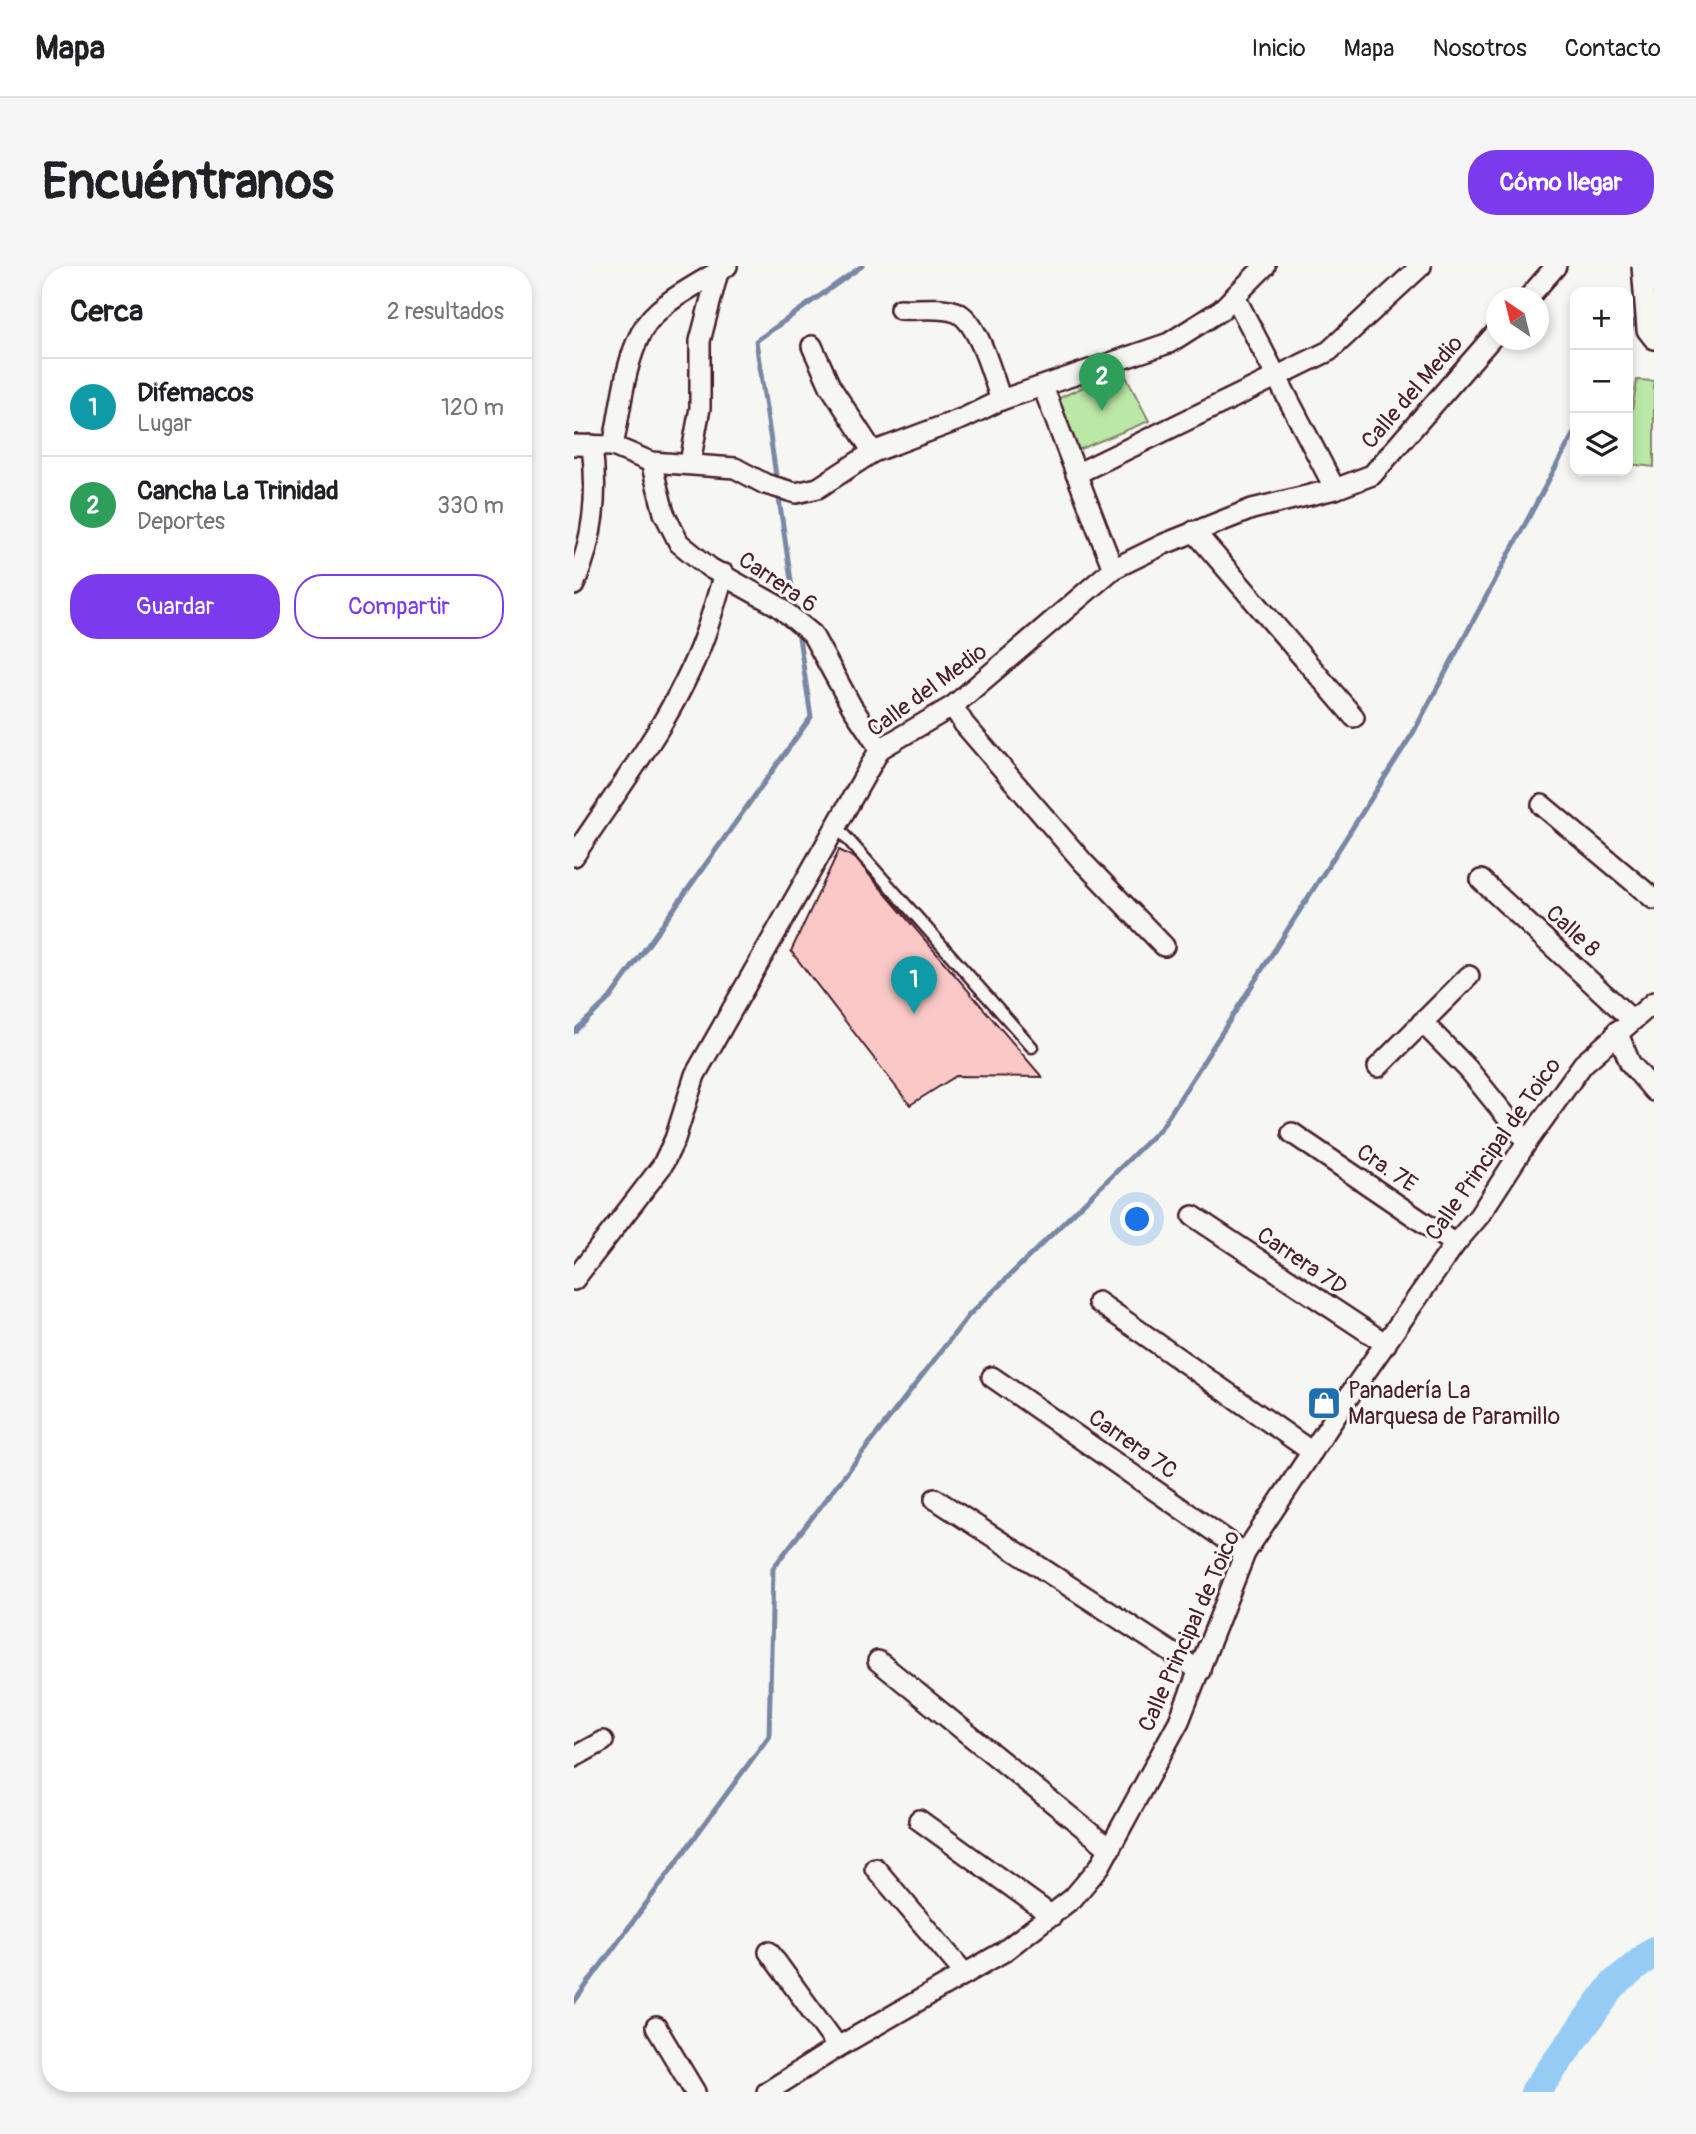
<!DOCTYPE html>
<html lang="es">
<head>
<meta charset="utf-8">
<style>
	body { margin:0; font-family:Pangolin,sans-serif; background:#f6f6f6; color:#202124 }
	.controls { position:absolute; right:21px; top:21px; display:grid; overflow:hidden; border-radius:14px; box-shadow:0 4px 10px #0003 }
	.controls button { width:63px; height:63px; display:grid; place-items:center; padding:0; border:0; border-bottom:2px solid #e0e0e0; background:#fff; color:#202124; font:35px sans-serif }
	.compass { position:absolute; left:912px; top:21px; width:63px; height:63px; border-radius:50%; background:#fff; box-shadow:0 4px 10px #0003; rotate:325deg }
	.you { position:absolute; left:564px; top:954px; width:24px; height:24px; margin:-18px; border:5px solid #fff; border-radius:50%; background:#1a73e8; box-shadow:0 0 0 10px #1a73e833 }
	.badge { display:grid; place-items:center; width:46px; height:46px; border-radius:50%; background:#7c3aed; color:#fff; font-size:23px; font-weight:700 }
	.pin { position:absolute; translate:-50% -58px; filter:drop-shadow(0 2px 4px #0008) }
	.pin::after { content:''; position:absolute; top:37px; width:24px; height:21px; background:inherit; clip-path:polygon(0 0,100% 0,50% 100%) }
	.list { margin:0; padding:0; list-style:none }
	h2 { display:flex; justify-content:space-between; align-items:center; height:91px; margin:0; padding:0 28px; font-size:30px }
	h2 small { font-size:23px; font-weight:400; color:#757577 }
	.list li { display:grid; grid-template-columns:46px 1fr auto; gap:21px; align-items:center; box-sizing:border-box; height:98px; padding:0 28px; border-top:2px solid #e0e0e0 }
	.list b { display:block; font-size:26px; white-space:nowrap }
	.list p { margin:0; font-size:23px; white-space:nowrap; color:#757577 }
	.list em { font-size:23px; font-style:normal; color:#757577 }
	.actions { display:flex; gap:14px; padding:21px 28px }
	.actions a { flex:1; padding:16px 0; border:2px solid #7c3aed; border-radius:28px; text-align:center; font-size:24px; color:#7c3aed }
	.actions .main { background:#7c3aed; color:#fff }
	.icon { flex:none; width:38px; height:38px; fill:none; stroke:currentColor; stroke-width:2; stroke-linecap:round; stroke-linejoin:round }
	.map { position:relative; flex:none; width:1080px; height:1826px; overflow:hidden; border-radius:28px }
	header { display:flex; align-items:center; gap:42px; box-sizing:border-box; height:98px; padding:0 35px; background:#fff; border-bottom:2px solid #e0e0e0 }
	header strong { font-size:33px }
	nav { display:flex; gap:38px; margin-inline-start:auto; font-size:24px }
	.intro { display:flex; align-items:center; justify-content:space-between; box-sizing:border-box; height:168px; padding:0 42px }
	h1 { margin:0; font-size:49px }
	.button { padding:18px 32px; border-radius:28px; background:#7c3aed; color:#fff; font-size:24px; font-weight:700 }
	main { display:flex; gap:42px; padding:0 42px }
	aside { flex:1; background:#fff; border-radius:28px; box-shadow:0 4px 10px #0003 }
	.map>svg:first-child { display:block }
	.green { fill:#bae8a6; stroke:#828468; stroke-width:2 }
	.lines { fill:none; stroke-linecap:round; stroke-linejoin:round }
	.stream { stroke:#7887a4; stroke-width:5 }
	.river { stroke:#96ccf4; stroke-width:30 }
	.building { fill:#fac9c7; stroke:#4a1f2b; stroke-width:2 }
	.lane-casing { stroke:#4a1f2b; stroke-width:15 }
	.street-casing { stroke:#4a1f2b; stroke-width:24 }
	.lane { stroke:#f6f6f2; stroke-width:10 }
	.street { stroke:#f6f6f2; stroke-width:19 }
	.labels { text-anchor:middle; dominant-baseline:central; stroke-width:6; stroke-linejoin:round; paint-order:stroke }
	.street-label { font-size:23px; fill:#4a1f2b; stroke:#f6f6f2 }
	.poi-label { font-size:23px; fill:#4a1f2b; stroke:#f6f6f2; text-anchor:start }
</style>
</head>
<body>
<header>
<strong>Mapa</strong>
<nav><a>Inicio</a><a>Mapa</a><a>Nosotros</a><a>Contacto</a></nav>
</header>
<div class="intro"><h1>Encuéntranos</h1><a class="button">Cómo llegar</a></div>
<main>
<aside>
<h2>Cerca<small>2 resultados</small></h2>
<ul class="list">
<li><span class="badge" style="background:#0f9aa8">1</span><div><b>Difemacos</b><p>Lugar</p></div><em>120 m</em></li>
<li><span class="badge" style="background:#2e9e5b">2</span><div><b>Cancha La Trinidad</b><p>Deportes</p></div><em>330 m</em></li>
</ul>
<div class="actions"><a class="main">Guardar</a><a>Compartir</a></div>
</aside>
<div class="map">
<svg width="1080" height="1826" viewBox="0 0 1080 1826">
	<rect width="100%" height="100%" fill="#f6f6f2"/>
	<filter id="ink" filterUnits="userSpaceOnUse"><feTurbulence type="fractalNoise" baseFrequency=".0143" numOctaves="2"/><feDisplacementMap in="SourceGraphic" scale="14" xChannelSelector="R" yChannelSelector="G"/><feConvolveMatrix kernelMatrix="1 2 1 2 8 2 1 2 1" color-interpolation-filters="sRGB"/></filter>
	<g filter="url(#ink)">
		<!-- green -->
		<g class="green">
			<polygon points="548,103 575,155 504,184 481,134"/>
			<polygon points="1063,114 1080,115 1080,201 1054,198 1054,168"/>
		</g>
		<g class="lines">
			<!-- stream -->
			<g class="stream">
				<polyline points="1054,67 1065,48"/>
				<polyline points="203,216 182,75 288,0"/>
				<polyline points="204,226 222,348"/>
				<polyline points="0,766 36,732 237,451 224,365"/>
				<polyline points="0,1736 195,1470 199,1302 395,1049 587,862 839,467 1001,165"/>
			</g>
			<!-- river -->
			<polyline class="river" points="961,1826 1039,1719 1080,1685"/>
		</g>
		<!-- building -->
		<polygon class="building" points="265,584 281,592 468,811 382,810 336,839 217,685"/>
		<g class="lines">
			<!-- lane casing -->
			<g class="lane-casing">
				<polyline id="lane" points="262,560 458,781"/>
			</g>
			<!-- street casing -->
			<g class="street-casing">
				<g id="street">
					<polyline points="1068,0 1073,64 1080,73"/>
					<polyline points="661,31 761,223"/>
					<polyline points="954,32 982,0"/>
					<path d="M326,43C343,44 366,40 382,46C405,55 419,112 427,134"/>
					<polyline points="238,80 256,120 299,186"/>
					<polyline points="469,121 539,303"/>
					<polyline points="0,179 39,180 77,196 161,202 191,218 222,227 244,222 299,186 390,152 427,134 595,77 647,44 691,0"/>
					<path d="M39,180C47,143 50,98 68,65C82,37 127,17 153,0"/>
					<polyline points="77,196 90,247 105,277 136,302 204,340 238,368 278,441 306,483"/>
					<polyline points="116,197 126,142 126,75 144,6"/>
					<polyline points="502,208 755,85 847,0"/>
					<polyline points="620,265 780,451"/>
					<path d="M0,319C20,273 24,229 18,179"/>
					<polyline points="379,440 390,458 509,596 590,680"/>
					<polyline points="968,539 1080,633"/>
					<path d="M0,590C45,521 100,452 129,374C137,353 143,330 150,308"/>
					<polyline points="907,614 1057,753"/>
					<polyline points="848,756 894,803 953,876"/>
					<polyline points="1043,765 1056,797 1080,825"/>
					<polyline points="804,801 895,710"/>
					<polyline points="718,867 881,978"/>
					<polyline points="619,950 812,1078"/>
					<polyline points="0,1014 88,900 101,873 121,809 306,483 379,440 539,303 590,278 678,243 761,223 798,209 922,67"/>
					<polyline points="524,1036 738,1186"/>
					<polyline points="418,1111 671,1287"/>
					<polyline points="361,1233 626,1405"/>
					<polyline points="304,1395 536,1583"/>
					<polyline points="0,1491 29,1475"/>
					<polyline points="345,1554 478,1650"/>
					<polyline points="301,1602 391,1708"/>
					<polyline points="195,1686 264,1781"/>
					<polyline points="82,1761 121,1826"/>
					<polyline points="193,1826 264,1781 429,1686 499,1632 526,1600 605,1455 671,1287 781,1121 881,978 905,950 953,876 1009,798 1080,736"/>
				</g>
			</g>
			<!-- lane -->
			<use href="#lane" class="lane"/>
			<!-- street -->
			<use href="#street" class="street"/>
		</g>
	</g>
	<!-- icons -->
	<defs>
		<g id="shop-square" transform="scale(1.75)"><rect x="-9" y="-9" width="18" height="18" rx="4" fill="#1f6fb2" stroke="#f6f6f2"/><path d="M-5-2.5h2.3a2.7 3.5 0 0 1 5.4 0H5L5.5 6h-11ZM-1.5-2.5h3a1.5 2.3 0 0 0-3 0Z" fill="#fff"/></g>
	</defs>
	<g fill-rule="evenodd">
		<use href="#shop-square" x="750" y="1137"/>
	</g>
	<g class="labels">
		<!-- street labels -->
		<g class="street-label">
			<text transform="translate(838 126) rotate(-49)">Calle del Medio</text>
			<text transform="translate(204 316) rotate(34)">Carrera 6</text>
			<text transform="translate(353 424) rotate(-36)">Calle del Medio</text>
			<text transform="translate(999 665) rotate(43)">Calle 8</text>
			<text transform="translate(919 883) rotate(-55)">Calle Principal de Toico</text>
			<text transform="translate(813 902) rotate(34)">Cra. 7E</text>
			<text transform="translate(728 995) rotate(34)">Carrera 7D</text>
			<text transform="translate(559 1178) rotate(35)">Carrera 7C</text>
			<text transform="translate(615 1365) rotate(-66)">Calle Principal de Toico</text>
		</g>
		<!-- poi labels -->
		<g class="poi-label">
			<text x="774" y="1124">Panadería La<tspan x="774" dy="26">Marquesa de Paramillo</tspan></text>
		</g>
	</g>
</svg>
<div class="controls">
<button>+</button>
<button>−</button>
<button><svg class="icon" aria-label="layers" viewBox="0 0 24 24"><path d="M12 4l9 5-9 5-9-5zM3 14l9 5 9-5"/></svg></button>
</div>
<svg class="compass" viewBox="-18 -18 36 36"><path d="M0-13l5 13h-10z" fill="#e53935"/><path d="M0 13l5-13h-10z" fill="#757577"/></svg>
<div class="you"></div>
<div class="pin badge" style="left:340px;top:748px;background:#0f9aa8">1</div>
<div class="pin badge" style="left:528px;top:145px;background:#2e9e5b">2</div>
</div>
</main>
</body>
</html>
